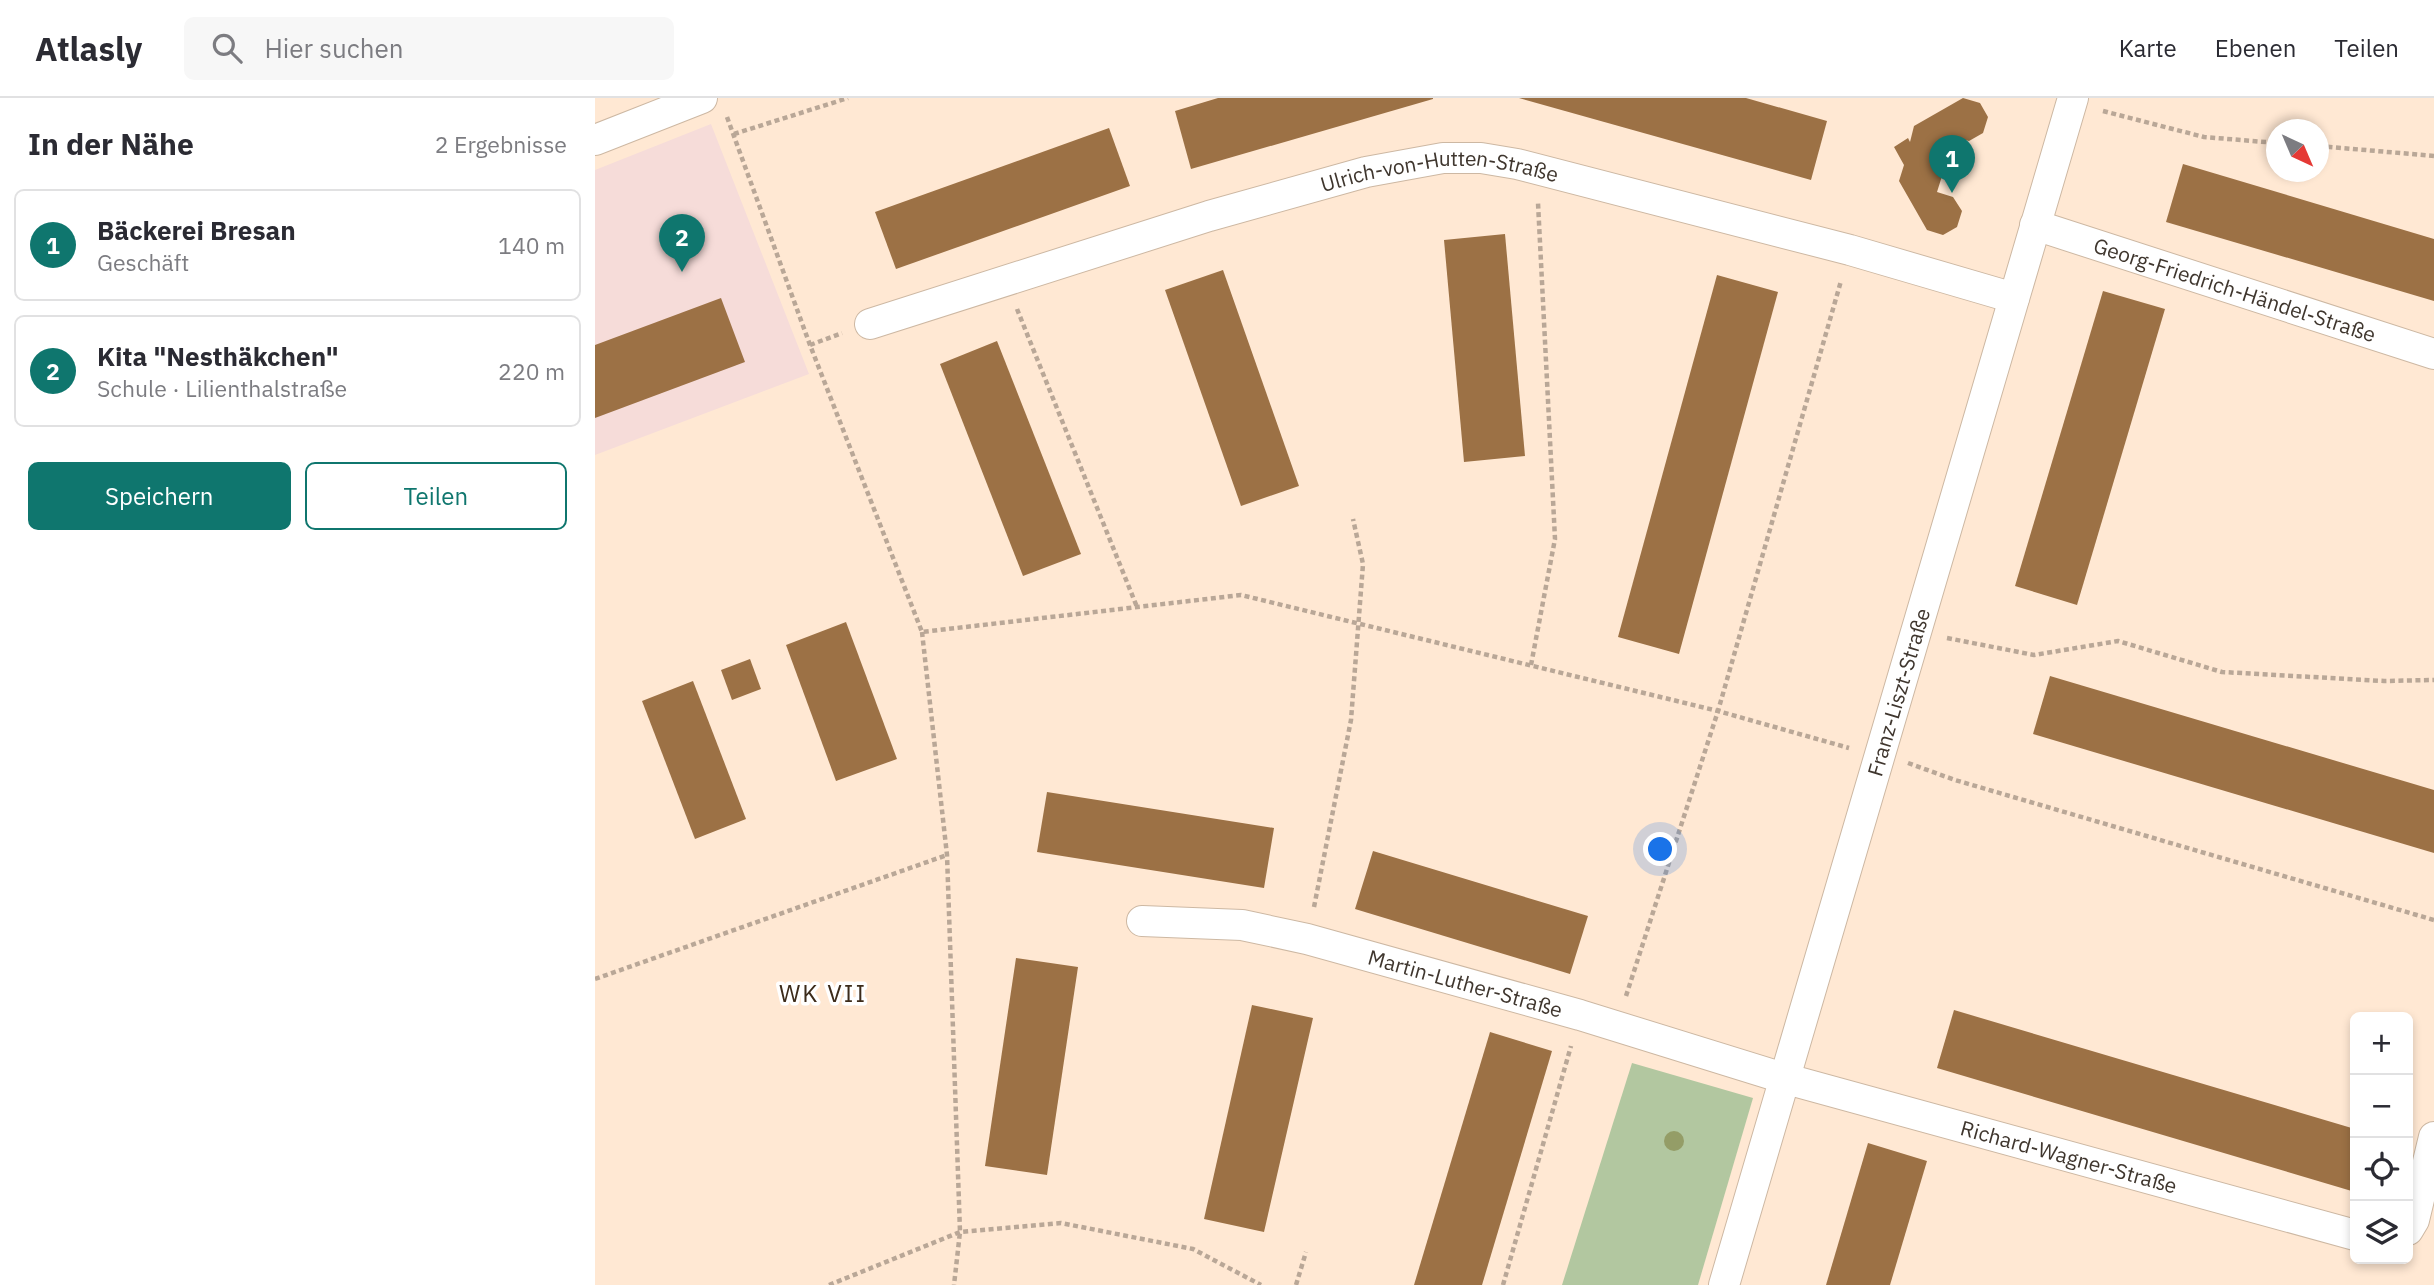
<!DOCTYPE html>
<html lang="de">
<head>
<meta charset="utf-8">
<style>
	body { margin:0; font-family:"IBM Plex Sans",sans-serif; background:#f7f7f7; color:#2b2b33 }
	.controls { position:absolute; right:21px; bottom:21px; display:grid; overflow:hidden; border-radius:10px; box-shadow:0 4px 10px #0003 }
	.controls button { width:63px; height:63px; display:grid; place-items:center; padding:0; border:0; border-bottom:2px solid #e1e1e2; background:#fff; color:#2b2b33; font:35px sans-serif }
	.compass { position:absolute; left:1671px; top:21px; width:63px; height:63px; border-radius:50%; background:#fff; box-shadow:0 4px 10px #0003; rotate:136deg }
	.you { position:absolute; left:1066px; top:752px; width:24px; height:24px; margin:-18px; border:5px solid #fff; border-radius:50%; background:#1a73e8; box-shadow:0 0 0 10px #1a73e833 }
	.badge { display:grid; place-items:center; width:46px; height:46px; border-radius:50%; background:#0f766e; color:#fff; font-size:23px; font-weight:700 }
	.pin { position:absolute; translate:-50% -58px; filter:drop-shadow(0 2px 4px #0008) }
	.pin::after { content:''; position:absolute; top:37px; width:24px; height:21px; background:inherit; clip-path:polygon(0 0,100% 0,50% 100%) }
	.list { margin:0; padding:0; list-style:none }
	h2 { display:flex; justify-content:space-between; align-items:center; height:91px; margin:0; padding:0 28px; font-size:30px }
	h2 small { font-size:23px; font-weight:400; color:#7c7c81 }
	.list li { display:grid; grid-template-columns:46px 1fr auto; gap:21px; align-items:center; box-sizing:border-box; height:112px; margin:0 14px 14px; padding:0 14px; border:2px solid #e1e1e2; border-radius:10px }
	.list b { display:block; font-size:26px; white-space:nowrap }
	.list p { margin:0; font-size:23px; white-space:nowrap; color:#7c7c81 }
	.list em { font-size:23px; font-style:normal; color:#7c7c81 }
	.actions { display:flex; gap:14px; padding:21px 28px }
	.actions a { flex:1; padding:16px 0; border:2px solid #0f766e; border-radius:10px; text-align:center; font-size:24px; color:#0f766e }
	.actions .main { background:#0f766e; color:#fff }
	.icon { flex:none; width:38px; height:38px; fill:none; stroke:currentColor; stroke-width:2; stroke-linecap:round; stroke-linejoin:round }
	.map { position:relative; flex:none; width:1839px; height:1187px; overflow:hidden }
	header { display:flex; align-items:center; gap:42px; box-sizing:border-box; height:98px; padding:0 35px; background:#fff; border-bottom:2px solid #e1e1e2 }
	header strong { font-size:33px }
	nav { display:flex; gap:38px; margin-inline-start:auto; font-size:24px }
	.search { width:490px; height:63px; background:#f7f7f7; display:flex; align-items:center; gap:18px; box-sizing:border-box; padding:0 24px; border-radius:10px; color:#7c7c81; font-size:26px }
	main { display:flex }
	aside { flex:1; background:#fff }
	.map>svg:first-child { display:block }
	.education { fill:#f6dcd9 }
	.green { fill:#b2c7a0 }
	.building { fill:#9c7145 }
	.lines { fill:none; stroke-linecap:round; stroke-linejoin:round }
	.street-casing { stroke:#cdb8a3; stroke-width:32 }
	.path { stroke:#b9a797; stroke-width:4.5; stroke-dasharray:5 3.5; stroke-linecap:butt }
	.street { stroke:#fff; stroke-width:30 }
	.tree { fill:#949d67 }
	.labels { text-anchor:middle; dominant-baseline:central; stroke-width:7; stroke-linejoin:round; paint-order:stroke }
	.street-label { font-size:21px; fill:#3f362e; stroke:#fff }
	.quarter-label { font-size:24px; letter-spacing:2px; fill:#3c2b1a; stroke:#fff }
</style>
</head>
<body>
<header>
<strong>Atlasly</strong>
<div class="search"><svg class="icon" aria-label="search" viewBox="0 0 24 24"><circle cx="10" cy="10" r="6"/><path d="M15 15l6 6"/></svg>Hier suchen</div>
<nav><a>Karte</a><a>Ebenen</a><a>Teilen</a></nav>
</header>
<main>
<aside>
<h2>In der Nähe<small>2 Ergebnisse</small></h2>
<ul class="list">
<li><span class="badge">1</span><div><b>Bäckerei Bresan</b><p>Geschäft</p></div><em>140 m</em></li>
<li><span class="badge">2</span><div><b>Kita &quot;Nesthäkchen&quot;</b><p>Schule · Lilienthalstraße</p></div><em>220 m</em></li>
</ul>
<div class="actions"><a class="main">Speichern</a><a>Teilen</a></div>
</aside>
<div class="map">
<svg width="1839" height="1187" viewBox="0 0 1839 1187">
	<rect width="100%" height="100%" fill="#ffe8d3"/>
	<!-- education -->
	<polygon class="education" points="116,26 214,276 0,357 0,72"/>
	<!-- green -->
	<polygon class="green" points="1037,965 1158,1000 1103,1187 967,1187"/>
	<!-- building -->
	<g class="building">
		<polygon points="623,0 838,0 838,1 596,71 580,13"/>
		<polygon points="924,0 1151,0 1232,23 1216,82"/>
		<polygon points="1368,0 1385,5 1393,19 1388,35 1374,43 1358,39 1353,54 1339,63 1347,78 1342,94 1358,99 1367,113 1362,129 1348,137 1332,132 1304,83 1309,67 1299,49 1313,40 1315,44 1319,28"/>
		<polygon points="514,30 535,88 301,171 280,114"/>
		<polygon points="1588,66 1839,141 1839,203 1571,124"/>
		<polygon points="910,136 930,358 869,364 849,142"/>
		<polygon points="628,172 704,388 646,408 570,192"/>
		<polygon points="1122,177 1183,194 1084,556 1023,539"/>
		<polygon points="1508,193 1570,211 1482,507 1420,488"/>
		<polygon points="126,200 150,264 0,320 0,247"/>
		<polygon points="402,243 486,456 428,478 345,266"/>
		<polygon points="251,524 302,661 241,683 191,547"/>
		<polygon points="155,561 166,591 137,602 126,572"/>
		<polygon points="1455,578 1839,692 1839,755 1438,636"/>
		<polygon points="98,583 151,721 100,741 47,603"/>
		<polygon points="452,694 679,730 669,790 442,754"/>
		<polygon points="778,753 993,818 975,876 760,811"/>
		<polygon points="421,860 483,869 452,1077 390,1068"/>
		<polygon points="657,907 718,920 669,1134 609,1121"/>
		<polygon points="1359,912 1760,1031 1760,1094 1342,970"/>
		<polygon points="895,934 957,953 887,1187 819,1187"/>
		<polygon points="1273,1045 1332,1063 1295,1187 1231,1187"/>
	</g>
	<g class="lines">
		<!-- street casing -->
		<g class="street-casing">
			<g id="street">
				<polyline points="0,42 107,0"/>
				<path id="s1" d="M1440,127L1839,256"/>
				<path id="s2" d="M275,226L614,118L771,74L848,60H886L922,66L1255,152L1419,200"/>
				<path id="s3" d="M547,823L647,827L712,841L985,917L1188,980L1760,1137"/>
				<polyline points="1813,1132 1819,1122 1839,1039"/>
				<path id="s4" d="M1129,1187L1478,0"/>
			</g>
		</g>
		<!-- path -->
		<g class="path">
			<polyline points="1508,13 1609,39 1682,45"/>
			<polyline points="132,19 215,247 327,534 646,497 1123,613 1254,650"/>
			<polyline points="139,36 253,0"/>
			<polyline points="1724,48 1839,58"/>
			<polyline points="422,211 542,509"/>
			<polyline points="215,247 247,235"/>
			<polyline points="327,534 352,757 365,1134 359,1187"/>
			<polyline points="1352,540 1439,557 1523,543 1627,574 1789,583 1839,582"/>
			<polyline points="936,567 960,441 943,105"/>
			<polyline points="1313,665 1360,682 1839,822"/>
			<polyline points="719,809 756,622 768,466 758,421"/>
			<polyline points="0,881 352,757"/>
			<polyline points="1031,898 1123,613 1246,183"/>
			<polyline points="234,1187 365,1134 466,1125 598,1151 666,1187"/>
			<polyline points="701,1187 711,1154"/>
			<polyline points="908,1187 976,948"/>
		</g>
		<!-- street -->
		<use href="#street" class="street"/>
	</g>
	<!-- trees -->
	<circle class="tree" cx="1079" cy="1043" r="10"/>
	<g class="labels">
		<!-- street labels -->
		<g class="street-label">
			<text stroke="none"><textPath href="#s2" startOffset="593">Ulrich-von-Hutten-Straße</textPath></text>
			<text stroke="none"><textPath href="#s1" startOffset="210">Georg-Friedrich-Händel-Straße</textPath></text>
			<text stroke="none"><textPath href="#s4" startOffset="618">Franz-Liszt-Straße</textPath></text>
			<text stroke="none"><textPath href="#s3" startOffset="331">Martin-Luther-Straße</textPath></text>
			<text stroke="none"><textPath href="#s3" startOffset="959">Richard-Wagner-Straße</textPath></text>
		</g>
		<!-- quarter labels -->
		<g class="quarter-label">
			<text x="228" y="895">WK VII</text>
		</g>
	</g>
</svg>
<div class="controls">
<button>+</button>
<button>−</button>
<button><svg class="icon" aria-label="locate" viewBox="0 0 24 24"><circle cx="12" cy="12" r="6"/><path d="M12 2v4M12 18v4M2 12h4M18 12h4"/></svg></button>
<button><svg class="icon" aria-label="layers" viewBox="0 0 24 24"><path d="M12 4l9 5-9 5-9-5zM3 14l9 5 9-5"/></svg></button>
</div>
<svg class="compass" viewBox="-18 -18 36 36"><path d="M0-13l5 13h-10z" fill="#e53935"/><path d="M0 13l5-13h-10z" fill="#7c7c81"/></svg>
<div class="you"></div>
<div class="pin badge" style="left:1357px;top:95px">1</div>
<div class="pin badge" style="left:87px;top:174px">2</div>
</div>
</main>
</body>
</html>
